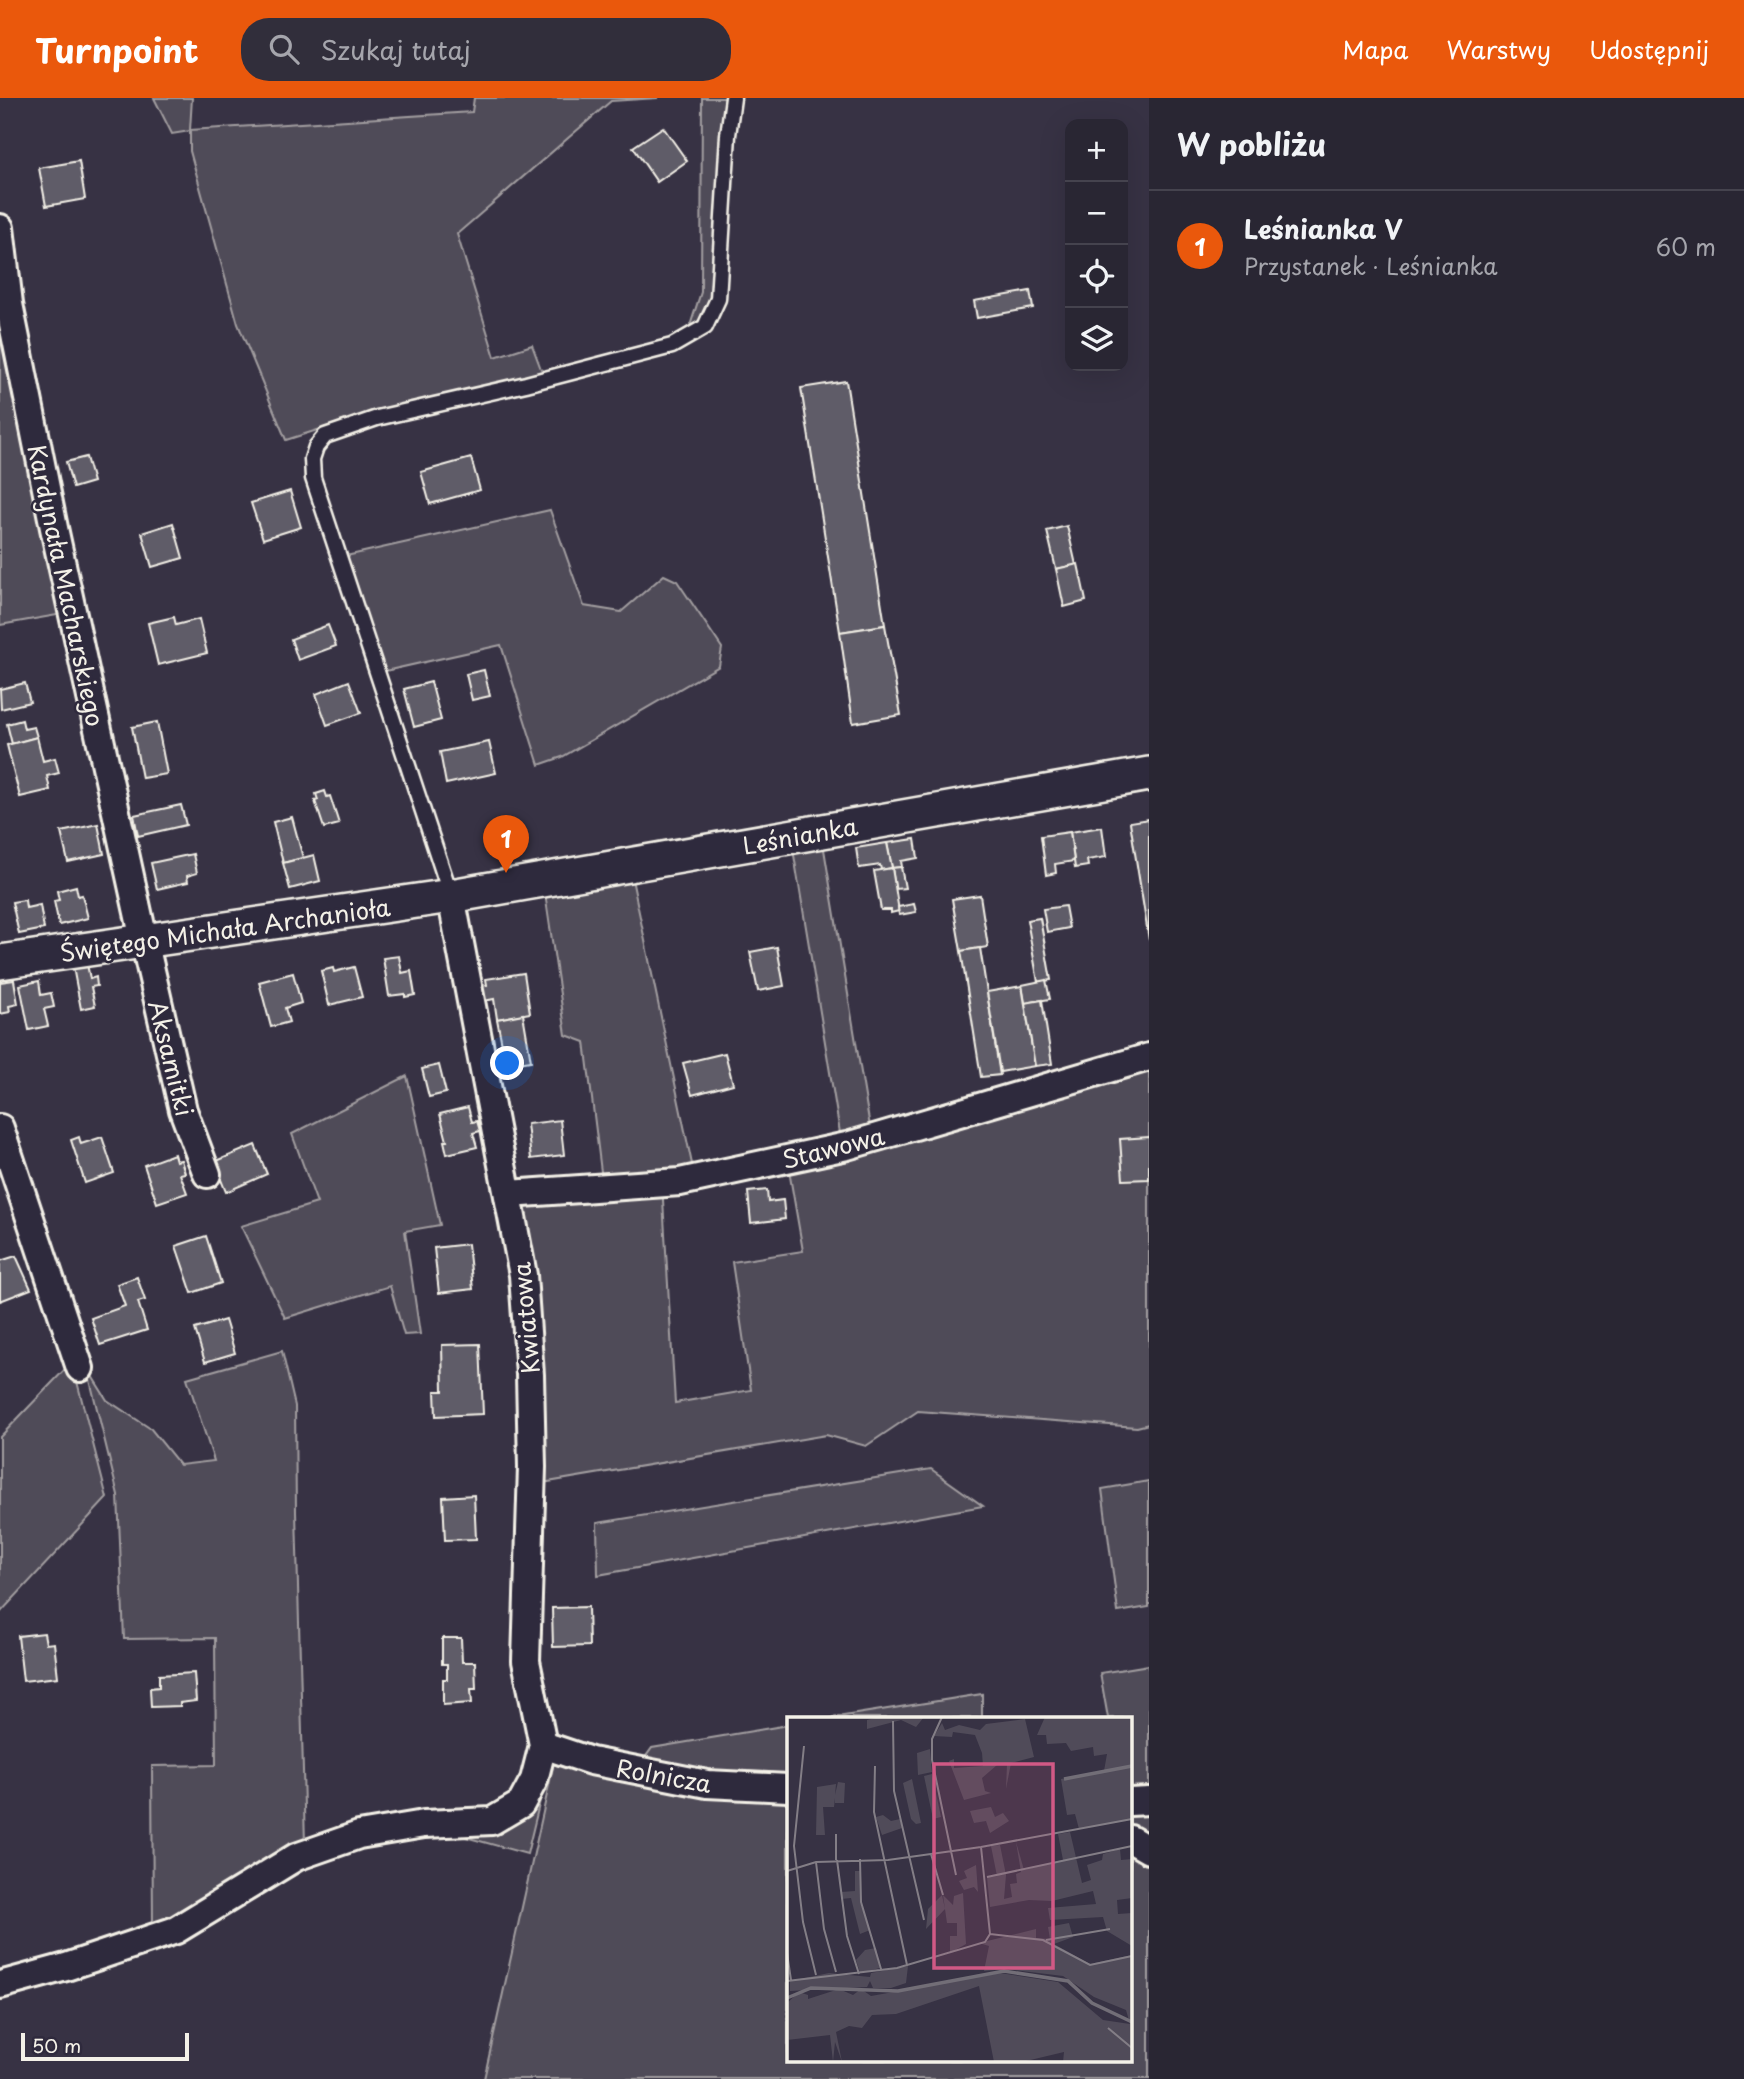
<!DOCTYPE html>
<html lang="pl">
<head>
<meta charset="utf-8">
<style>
	body { margin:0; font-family:"Playpen Sans",sans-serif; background:#312e3b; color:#f1f3f6 }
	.controls { position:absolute; right:21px; top:21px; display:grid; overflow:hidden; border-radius:14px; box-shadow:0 7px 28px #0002 }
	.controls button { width:63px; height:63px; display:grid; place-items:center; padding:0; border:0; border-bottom:2px solid #45434e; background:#292633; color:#f1f3f6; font:35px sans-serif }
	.scale { position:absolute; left:21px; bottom:18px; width:168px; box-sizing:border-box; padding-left:7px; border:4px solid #f4f1e8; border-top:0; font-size:19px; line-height:24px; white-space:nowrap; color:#f4f1e8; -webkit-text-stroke:5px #2f2a3d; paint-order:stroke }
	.you { position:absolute; left:508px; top:966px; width:24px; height:24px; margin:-18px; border:5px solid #fff; border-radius:50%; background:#1a73e8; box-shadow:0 0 0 10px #1a73e833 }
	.badge { display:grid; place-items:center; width:46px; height:46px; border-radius:50%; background:#ea580c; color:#fff; font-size:23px; font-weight:700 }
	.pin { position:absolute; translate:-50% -58px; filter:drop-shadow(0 2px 4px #0008) }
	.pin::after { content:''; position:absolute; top:37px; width:24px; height:21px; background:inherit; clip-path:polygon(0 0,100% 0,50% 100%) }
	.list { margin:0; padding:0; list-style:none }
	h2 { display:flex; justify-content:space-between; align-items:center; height:91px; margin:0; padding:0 28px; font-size:30px }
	h2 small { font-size:23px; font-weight:400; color:#a5a5ac }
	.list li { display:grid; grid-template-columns:46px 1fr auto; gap:21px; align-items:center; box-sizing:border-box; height:112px; padding:0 28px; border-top:2px solid #45434e }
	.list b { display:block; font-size:26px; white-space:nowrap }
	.list p { margin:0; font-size:23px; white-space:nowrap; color:#a5a5ac }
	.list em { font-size:23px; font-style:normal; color:#a5a5ac }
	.icon { flex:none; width:38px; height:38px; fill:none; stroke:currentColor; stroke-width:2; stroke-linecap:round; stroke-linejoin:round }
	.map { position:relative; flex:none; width:1149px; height:1981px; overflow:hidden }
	header { display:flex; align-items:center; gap:42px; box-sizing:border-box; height:98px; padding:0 35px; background:#ea580c; color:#fff }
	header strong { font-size:33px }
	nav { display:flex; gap:38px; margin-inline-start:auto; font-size:24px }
	.search { width:490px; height:63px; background:#312e3b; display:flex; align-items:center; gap:18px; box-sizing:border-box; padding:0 24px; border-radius:28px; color:#a5a5ac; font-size:26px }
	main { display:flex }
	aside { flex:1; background:#292633 }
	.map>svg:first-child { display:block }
	.green { fill:#504b59; stroke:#a29ea0; stroke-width:2 }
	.building { fill:#5f5c67; stroke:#f4f1e8; stroke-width:2 }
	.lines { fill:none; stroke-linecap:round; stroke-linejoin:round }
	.service-casing { stroke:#f4f1e8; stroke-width:19 }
	.minor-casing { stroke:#f4f1e8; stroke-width:32 }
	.tertiary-casing { stroke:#f4f1e8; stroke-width:38 }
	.service { stroke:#2f2a3d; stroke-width:14 }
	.minor { stroke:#2f2a3d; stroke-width:26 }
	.tertiary { stroke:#2f2a3d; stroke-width:33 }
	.labels { text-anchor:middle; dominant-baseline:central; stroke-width:5; stroke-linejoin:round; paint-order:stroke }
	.street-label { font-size:24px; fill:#f4f1e8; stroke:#2f2a3d }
	.inset-river { fill:none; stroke:#726e77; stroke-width:3.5 }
	.inset-road { fill:none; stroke:#837e86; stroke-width:2 }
	.view { fill:#d15985; fill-opacity:0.15; stroke:#d15985; stroke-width:3.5 }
	.inset-edge { fill:none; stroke:#f4f1e8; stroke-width:3.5 }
</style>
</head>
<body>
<header>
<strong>Turnpoint</strong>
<div class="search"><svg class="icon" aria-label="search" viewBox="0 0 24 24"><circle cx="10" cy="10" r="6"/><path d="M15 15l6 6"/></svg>Szukaj tutaj</div>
<nav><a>Mapa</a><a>Warstwy</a><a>Udostępnij</a></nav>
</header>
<main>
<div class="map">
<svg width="1149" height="1981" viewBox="0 0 1149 1981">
	<rect width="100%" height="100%" fill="#373244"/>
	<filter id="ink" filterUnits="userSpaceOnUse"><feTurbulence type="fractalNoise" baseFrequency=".0143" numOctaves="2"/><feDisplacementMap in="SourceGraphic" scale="14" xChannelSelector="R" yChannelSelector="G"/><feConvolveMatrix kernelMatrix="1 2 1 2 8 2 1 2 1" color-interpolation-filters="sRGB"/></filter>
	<g filter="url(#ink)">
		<!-- green -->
		<g class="green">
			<polygon points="154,0 192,0 190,32 472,14 474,0 658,0 611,3 457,136 495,259 532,247 541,271 551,280 374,314 286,342 238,226 190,53 190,33 172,36"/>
			<polygon points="702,0 733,0 718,201 694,235 690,228 701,194"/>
			<polygon points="0,231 63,516 0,527"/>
			<polygon points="550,412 584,508 621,514 664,477 677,483 722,550 719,568 562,659 539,667 501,547 385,573 346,458"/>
			<polygon points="823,745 870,1029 841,1041 793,751"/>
			<polygon points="632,781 693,1071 602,1082 585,944 566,937 545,795"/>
			<polygon points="1149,959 1149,1326 1137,1329 918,1313 866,1348 826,1337 536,1386 509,1096 662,1085 675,1305 751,1292 732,1164 803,1153 787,1061"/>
			<polygon points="407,978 440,1127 405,1133 420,1236 404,1237 390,1188 285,1220 241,1128 317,1105 292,1036"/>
			<polygon points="282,1253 295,1308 296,1414 305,1746 153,1831 152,1668 216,1667 215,1540 124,1541 118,1397 87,1270 107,1302 151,1331 180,1367 214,1363 187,1280"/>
			<polygon points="72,1264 107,1400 0,1515 0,1339"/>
			<polygon points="931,1371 983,1408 598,1477 597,1425"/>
			<polygon points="1149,1383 1149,1509 1118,1514 1102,1391"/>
			<polygon points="1149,1567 1149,1981 484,1981 553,1669 543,1647 636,1672 652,1650 788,1627 788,1962 1130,1962 1130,1620 1108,1620 1100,1575"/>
			<polygon points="982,1596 982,1620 831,1620"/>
			<path d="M545,1682L527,1756L429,1729H507C528,1721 534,1700 545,1682Z"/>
		</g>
		<!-- building -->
		<g class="building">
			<polygon points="663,29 687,63 657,84 633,49"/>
			<polygon points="79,63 85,101 46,108 39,70"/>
			<polygon points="1030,193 1033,210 977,220 974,203"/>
			<polygon points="846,283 885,527 840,534 801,290"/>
			<polygon points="86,359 93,384 73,390 66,364"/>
			<polygon points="471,360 480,392 430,406 421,374"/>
			<polygon points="290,393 301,429 263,441 251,405"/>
			<polygon points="173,425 183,460 152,469 142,435"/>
			<polygon points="1067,428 1076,467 1056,471 1047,433"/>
			<polygon points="1078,466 1086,503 1064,509 1056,471"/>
			<polygon points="174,519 176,527 199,521 207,555 158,567 148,525"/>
			<polygon points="328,527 336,548 298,562 291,541"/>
			<polygon points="885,527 901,617 853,625 840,534"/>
			<polygon points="484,572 490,598 472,602 466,576"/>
			<polygon points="349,583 361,615 327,627 316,596"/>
			<polygon points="431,584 441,622 414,629 404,591"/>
			<polygon points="25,585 30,604 1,611 0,591"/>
			<polygon points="22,622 24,631 34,629 37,639 12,646 7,626"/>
			<polygon points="157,624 167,676 142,680 132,629"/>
			<polygon points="37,639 43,663 55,660 59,675 47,678 50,692 20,699 7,647"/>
			<polygon points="489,644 496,675 446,686 440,654"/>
			<polygon points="325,693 327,699 330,698 339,726 324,730 315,703 318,702 316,696"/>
			<polygon points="181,707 186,727 138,738 134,717"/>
			<polygon points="292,719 303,760 283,765 273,724"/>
			<polygon points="1149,721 1149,842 1130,724"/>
			<polygon points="98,726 104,756 68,764 61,734"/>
			<polygon points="1102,729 1106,759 1087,762 1088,768 1075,770 1070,734"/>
			<polygon points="1070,734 1074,763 1055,766 1056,775 1046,777 1041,738"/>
			<polygon points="915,741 918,760 901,763 902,769 892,770 887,745"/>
			<polygon points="887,745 892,770 881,772 880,767 859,770 856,750"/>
			<polygon points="193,756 197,775 187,778 188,784 157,791 151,765"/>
			<polygon points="314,757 320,783 290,791 283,765"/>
			<polygon points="901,769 905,790 895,791 892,770"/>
			<polygon points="892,770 899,813 891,815 891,812 881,812 874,773"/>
			<polygon points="76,788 78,798 82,797 88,820 59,827 54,803 59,802 57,793"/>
			<polygon points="980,797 988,849 961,853 952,801"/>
			<polygon points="25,802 26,810 40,807 44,831 19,836 12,804"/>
			<polygon points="914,806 916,814 899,817 898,809"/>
			<polygon points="1065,808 1069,830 1047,834 1043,811"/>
			<polygon points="1040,820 1051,882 1038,884 1027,822"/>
			<polygon points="777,849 784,888 758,893 750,854"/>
			<polygon points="980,850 1000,977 981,979 961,853"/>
			<polygon points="399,858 402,875 411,873 415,897 405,899 405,896 389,898 383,860"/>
			<polygon points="87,866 90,881 96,879 97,888 91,889 95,908 81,911 73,869"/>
			<polygon points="354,869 362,899 329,907 321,873 333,870 334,874"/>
			<polygon points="293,875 301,905 285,910 289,924 271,929 259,884"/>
			<polygon points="524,875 530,915 497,921 494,901 484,903 481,888 487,887 486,881"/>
			<polygon points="14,882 18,906 9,908 10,914 0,916 0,884"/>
			<polygon points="1046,882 1050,901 1025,905 1022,887"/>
			<polygon points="39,883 41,897 51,895 54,909 44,911 48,928 29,932 20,887"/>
			<polygon points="1022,888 1035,968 1000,974 987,894"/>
			<polygon points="1042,902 1052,966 1035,968 1025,905"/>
			<polygon points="523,916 531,963 506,967 497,921"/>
			<polygon points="725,955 733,986 692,997 683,965"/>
			<polygon points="439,967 446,995 429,999 422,971"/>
			<polygon points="468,1009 472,1024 477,1023 480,1033 473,1035 477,1049 447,1056 444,1043 447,1043 440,1016"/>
			<polygon points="560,1022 564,1057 531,1061 527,1026"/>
			<polygon points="79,1039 81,1046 102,1039 114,1075 85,1085 71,1042"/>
			<polygon points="1149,1039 1149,1081 1123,1082 1120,1041"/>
			<polygon points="255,1047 267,1076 226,1094 214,1064"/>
			<polygon points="174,1056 176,1063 181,1062 185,1075 180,1076 187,1095 157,1105 144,1067"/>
			<polygon points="767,1092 768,1104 783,1102 785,1121 751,1125 748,1094"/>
			<polygon points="206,1138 221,1185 192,1195 176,1148"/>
			<polygon points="468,1146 473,1191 439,1195 434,1150"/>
			<polygon points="16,1158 31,1191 0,1203 0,1163"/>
			<polygon points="137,1179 145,1202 138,1204 147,1232 100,1247 91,1220 125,1208 117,1186"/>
			<polygon points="225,1222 235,1255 205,1264 195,1231"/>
			<polygon points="480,1246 483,1316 436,1318 435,1293 443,1293 442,1247"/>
			<polygon points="474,1397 476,1441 445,1442 443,1399"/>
			<polygon points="588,1509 589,1548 553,1549 552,1510"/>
			<polygon points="44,1535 46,1546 54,1545 58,1579 23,1583 18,1538"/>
			<polygon points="442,1540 461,1540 462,1564 475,1564 476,1591 471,1591 472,1605 443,1607 443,1581 447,1581 447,1566 442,1566"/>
			<polygon points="194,1575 196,1603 180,1605 180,1608 151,1609 150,1590 159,1589 159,1577"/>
		</g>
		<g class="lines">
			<!-- service casing -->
			<g class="service-casing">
				<polyline id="service" points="451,798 313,380 312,361 316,349 325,338 377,320 526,286 672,248 705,229 718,201 728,37 733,0"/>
			</g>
			<!-- minor casing -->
			<g class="minor-casing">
				<g id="minor">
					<polyline points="0,130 9,206 54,430 144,842 183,1012 207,1076"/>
					<polyline points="0,1030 80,1270"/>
					<polyline points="509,1096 680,1084 847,1048 1149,959"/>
					<polyline points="543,1647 591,1663 707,1686 788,1690"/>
					<polyline points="1130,1704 1149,1703"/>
					<polyline points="1130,1741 1149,1752"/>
					<polyline points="0,1887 66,1869 176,1832 296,1759 359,1737 424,1726 492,1723 521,1706 534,1682 543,1647 526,1563 532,1369 530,1277 523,1177 451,798"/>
				</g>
			</g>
			<!-- tertiary casing -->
			<g class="tertiary-casing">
				<polyline id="tertiary" points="0,864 451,798 1149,676"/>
			</g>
			<!-- service -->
			<use href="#service" class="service"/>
			<!-- minor -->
			<use href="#minor" class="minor"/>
			<!-- tertiary -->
			<use href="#tertiary" class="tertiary"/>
		</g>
	</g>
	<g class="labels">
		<!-- street labels -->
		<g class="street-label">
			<text transform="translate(67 487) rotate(78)">Kardynała Macharskiego</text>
			<text transform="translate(800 737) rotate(-10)">Leśnianka</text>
			<text transform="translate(225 831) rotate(-8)">Świętego Michała Archanioła</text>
			<text transform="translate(172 960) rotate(76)">Aksamitki</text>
			<text transform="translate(833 1049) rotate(-14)">Stawowa</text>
			<text transform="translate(525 1220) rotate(-95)">Kwiatowa</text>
			<text transform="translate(664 1677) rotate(10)">Rolnicza</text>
		</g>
	</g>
	<!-- overview -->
	<g transform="translate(787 1619)">
		<rect width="345" height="345" fill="#373244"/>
		<path d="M92,0H137L129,10L114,3L80,12V3ZM258,0H345V102L292,112L288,97L280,98L274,62L317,54L320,37L307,39L306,30L284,34L279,26L260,27L259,18H250ZM238,2L247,40L224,46L219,72L220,47L210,48L195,61L198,74L204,76L177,83L162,44L167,42V51L196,49L195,36L188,18L166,15L165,20L147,19L155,6L158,13L172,8L193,13L199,7ZM143,32L145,55L131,58L130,36ZM145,57L154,100L146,102L137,59ZM125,62L134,106L129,107L124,102L116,66ZM51,65L58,66L57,86H48V81L47,90H36L38,118H29L30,70L49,67L48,78ZM204,90L208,100L216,96L222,104L203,116L199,104L187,106L183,94ZM96,98L104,104L113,102L115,111L95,118L89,100ZM283,115L295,166L304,163L300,148L315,143L316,137L333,132L334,143L345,142V181L330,183L331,197L345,196V229L320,214L316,200L263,203L261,191L309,187L306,174L265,184L242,183L203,190L200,160L210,159L204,129L213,128L219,158L217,182L225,180L223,167L230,166L229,157L234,155L229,125L237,153L276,143L271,117ZM189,148L191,175L187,170L177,173L172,164L180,161L177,154ZM68,154H73V185L83,213L73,217L64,181L54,182V175L68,174ZM176,176L179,227L163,236V219H170V206H160L156,178L166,188L167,179ZM155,178L158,192L139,212L141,192ZM282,206L286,220L267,227L303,247L345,238V345H276L277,335L235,345H207L192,269L109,297L85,298L75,311L62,309L49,315L55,345L48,325L46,345L43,318L0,323V286L12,275L21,278V282L52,272L66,278L74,272L84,279L213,256L271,265L316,303L343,307L339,293L307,280L276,259L219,252L197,254L202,229L192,226L249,212V221L263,222L261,210ZM89,231L93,251L73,256L69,243L78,233ZM121,249L119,266L104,271H86L83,264L80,270L3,274V264L42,256L83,260L84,256Z" fill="#504b59"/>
		<path class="inset-river" d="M277,62L345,49M0,281L24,271L111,274L217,254L281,264L305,286L345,305"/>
		<path class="inset-road" d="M155,0L145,22V43L169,158M106,4L107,74L137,203M17,29L7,129L16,205L29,258M88,49L87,95L120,248M194,130L203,217M144,137L156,178M73,142L74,185L94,252M49,143V117M50,143L60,219L72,257M29,145L37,212L49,255M0,154L29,145L101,143L194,130L345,102M200,160L345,129M203,217L256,223L303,248L345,239M259,223L323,212M0,236L4,263M0,264L110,251L198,225L203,217M321,311L345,331"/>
		<path class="view" d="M147,47H266V251H147Z"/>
		<rect width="345" height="345" class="inset-edge"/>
	</g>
</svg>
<div class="controls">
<button>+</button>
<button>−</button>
<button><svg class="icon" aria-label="locate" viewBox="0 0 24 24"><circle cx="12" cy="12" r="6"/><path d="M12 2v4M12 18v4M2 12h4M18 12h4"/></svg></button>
<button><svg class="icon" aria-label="layers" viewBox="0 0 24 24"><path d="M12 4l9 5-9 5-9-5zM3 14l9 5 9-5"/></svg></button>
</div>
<div class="scale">50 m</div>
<div class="you"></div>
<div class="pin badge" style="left:506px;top:775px">1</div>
</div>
<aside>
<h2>W pobliżu<small></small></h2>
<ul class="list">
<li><span class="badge">1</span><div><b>Leśnianka V</b><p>Przystanek · Leśnianka</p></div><em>60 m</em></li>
</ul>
</aside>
</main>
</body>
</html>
